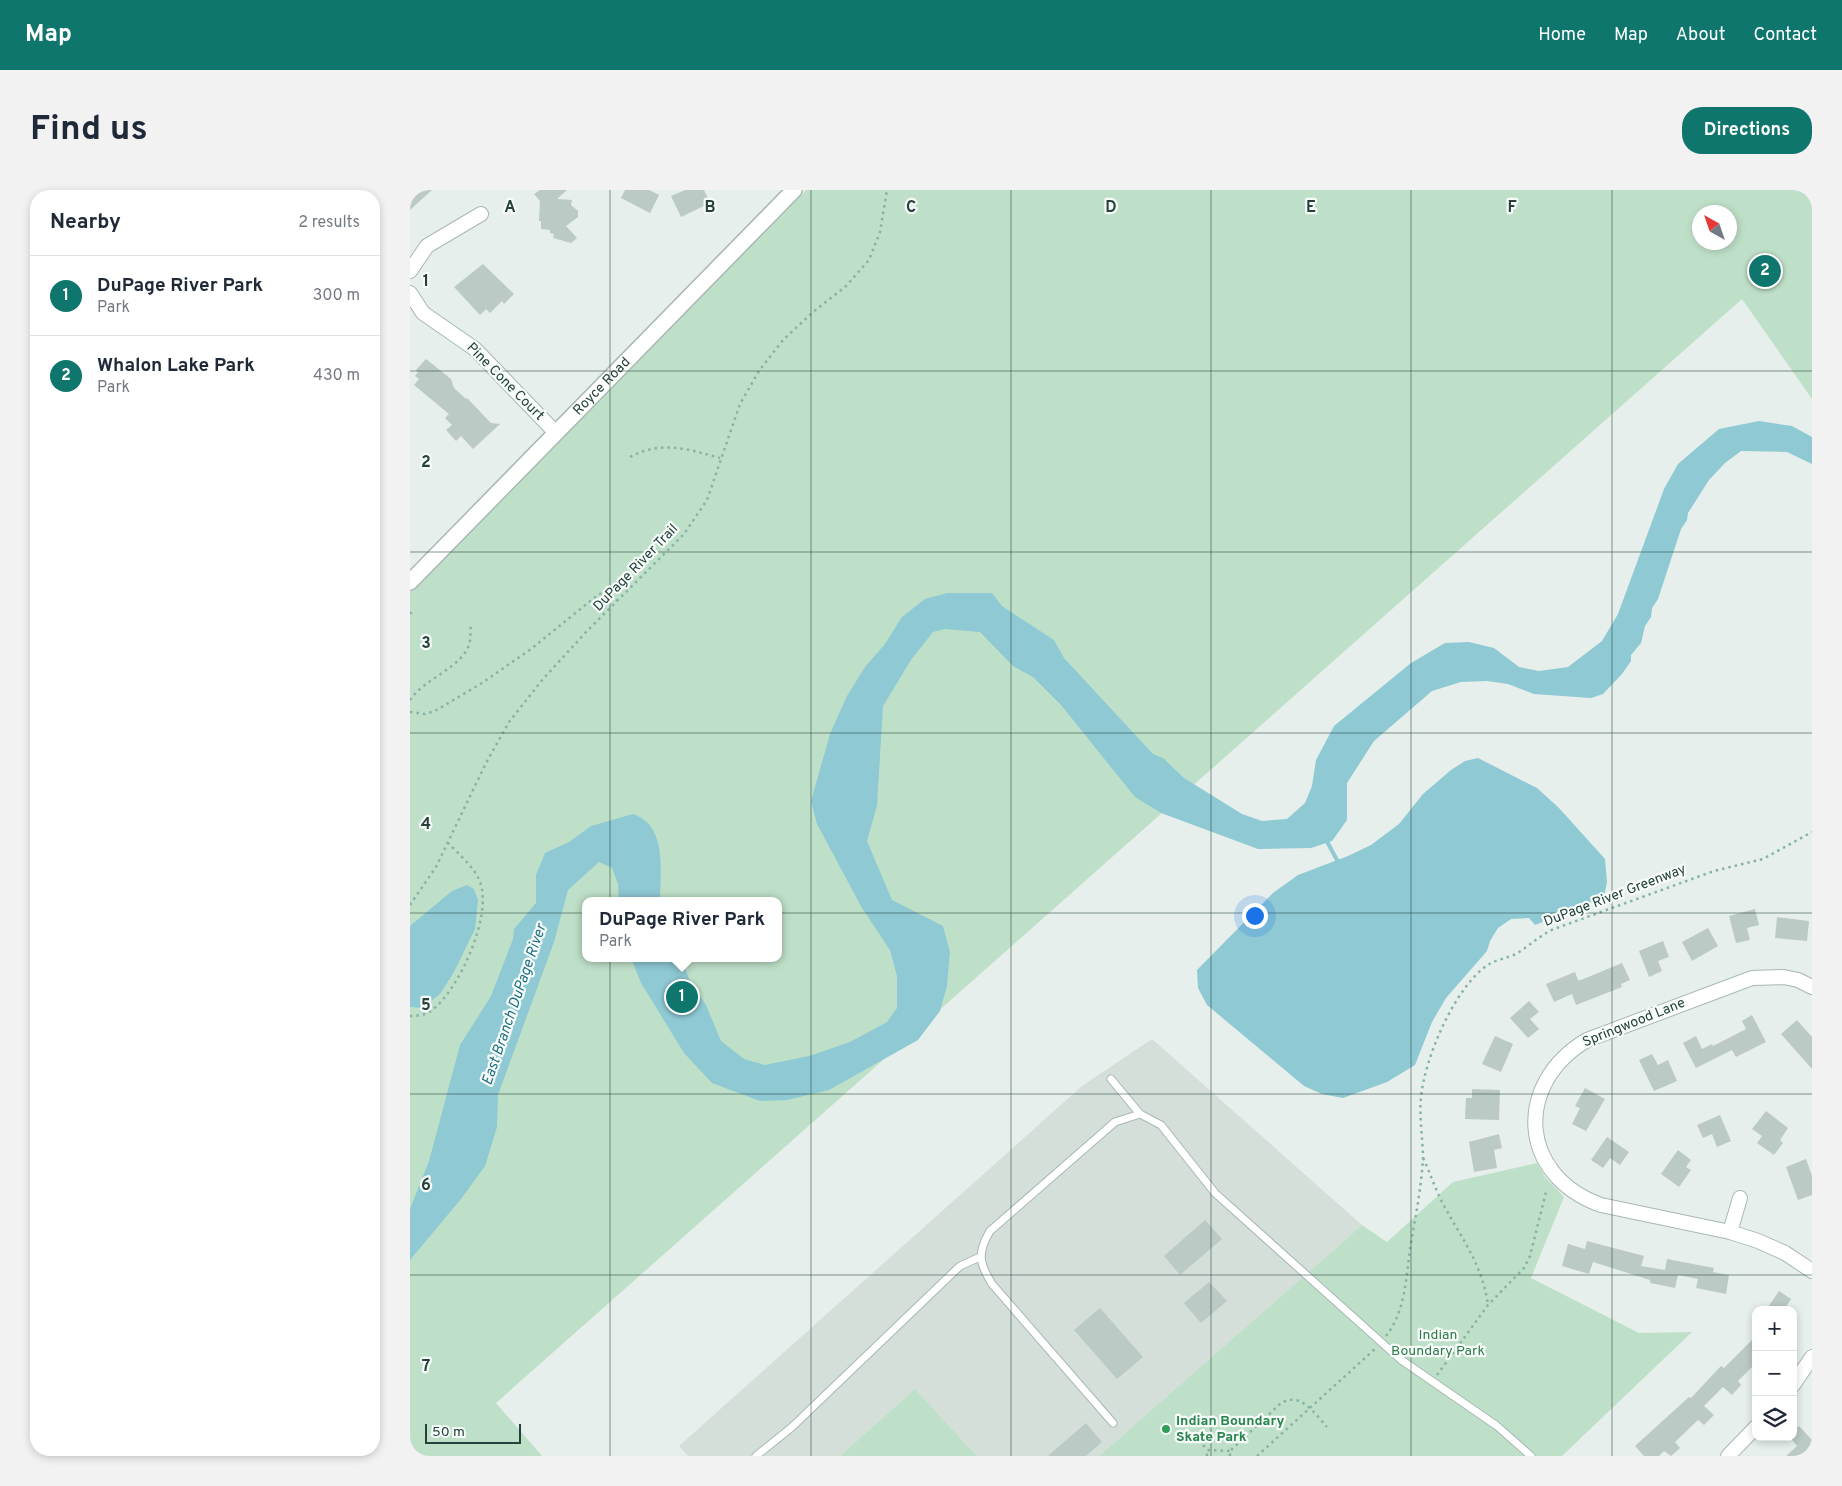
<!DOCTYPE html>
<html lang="en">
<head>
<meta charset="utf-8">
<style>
	body { margin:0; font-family:Overpass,sans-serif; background:#f2f2f3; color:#1f2937 }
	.controls { position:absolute; right:15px; bottom:15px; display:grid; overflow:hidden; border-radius:10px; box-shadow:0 2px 8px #0003 }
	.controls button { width:45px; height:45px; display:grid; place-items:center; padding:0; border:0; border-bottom:1px solid #e0e1e3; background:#fff; color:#1f2937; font:25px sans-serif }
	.compass { position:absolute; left:1282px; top:15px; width:45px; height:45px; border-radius:50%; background:#fff; box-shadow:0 2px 8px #0003; rotate:320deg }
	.scale { position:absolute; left:15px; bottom:12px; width:96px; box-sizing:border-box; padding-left:5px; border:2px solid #24423a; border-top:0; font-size:14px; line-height:18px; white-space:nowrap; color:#24423a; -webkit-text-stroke:4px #f7fbf9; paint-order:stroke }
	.you { position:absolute; left:844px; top:725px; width:18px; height:18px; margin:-12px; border:4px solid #fff; border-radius:50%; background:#1a73e8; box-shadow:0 0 0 8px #1a73e833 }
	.badge { display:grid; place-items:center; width:32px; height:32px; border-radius:50%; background:#0f766e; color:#fff; font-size:16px; font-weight:700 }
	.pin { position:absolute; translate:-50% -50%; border:2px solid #fff; box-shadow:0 1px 5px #0006 }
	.popup { position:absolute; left:172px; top:707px; width:200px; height:65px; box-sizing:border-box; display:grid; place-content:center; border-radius:10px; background:#fff; filter:drop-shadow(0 1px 4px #0005); font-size:16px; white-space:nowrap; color:#747a83 }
	.popup b { font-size:19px; color:#1f2937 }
	.popup::after { content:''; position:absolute; left:50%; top:100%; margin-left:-10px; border:10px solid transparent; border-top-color:#fff }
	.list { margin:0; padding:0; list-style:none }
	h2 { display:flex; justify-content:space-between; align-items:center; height:65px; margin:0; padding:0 20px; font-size:21px }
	h2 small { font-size:16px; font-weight:400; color:#747a83 }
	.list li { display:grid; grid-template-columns:32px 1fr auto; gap:15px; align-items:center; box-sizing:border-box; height:80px; padding:0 20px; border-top:1px solid #e0e1e3 }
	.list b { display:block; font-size:19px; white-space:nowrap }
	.list p { margin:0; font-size:16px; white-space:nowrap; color:#747a83 }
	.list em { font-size:16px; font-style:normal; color:#747a83 }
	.icon { flex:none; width:28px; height:28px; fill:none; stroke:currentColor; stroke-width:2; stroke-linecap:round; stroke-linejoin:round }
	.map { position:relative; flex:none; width:1402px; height:1266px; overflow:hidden; border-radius:20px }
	header { display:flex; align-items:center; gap:30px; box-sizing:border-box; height:70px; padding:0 25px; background:#0f766e; color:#fff }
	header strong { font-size:24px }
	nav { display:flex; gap:28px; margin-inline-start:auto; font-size:18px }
	.intro { display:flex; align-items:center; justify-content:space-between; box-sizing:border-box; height:120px; padding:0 30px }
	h1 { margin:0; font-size:35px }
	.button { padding:12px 22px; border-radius:20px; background:#0f766e; color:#fff; font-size:18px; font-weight:700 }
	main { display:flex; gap:30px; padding:0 30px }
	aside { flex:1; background:#fff; border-radius:20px; box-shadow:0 2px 8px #0003 }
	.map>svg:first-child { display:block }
	.built { fill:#d4dfda }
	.green { fill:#bfe0c8; fill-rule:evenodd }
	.water { fill:#8ec9d4 }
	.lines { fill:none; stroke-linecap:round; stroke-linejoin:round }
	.stream { stroke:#8ec9d4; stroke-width:4 }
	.building { fill:#bbcac4 }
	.service-casing { stroke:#a8b8b2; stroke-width:9 }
	.minor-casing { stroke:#a8b8b2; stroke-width:16 }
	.tertiary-casing { stroke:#a8b8b2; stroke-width:18 }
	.path { stroke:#86b3a5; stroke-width:2.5; stroke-dasharray:2.5 4; stroke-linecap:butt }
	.service { stroke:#fff; stroke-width:7 }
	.minor { stroke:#fff; stroke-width:14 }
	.tertiary { stroke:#fff; stroke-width:15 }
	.grid { fill:none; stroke:#24423a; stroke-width:1; stroke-opacity:0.55 }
	.leisure-dot { fill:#2e9e5b; stroke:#f7fbf9; stroke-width:2 }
	.labels { text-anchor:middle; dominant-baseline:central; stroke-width:4.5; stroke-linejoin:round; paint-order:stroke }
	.street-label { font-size:14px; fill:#24423a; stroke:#f7fbf9 }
	.park-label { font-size:14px; fill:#2d7a4b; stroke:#f7fbf9 }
	.leisure-label { font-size:14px; font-weight:bold; fill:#27864d; stroke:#f7fbf9; text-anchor:start }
	.water-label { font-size:15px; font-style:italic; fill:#1c6f80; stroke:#f7fbf9 }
	.grid-label { font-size:16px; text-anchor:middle; font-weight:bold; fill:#24423a; stroke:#f7fbf9; stroke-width:4.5; stroke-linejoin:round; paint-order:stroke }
</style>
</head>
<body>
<header>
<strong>Map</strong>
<nav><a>Home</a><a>Map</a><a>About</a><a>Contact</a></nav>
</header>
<div class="intro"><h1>Find us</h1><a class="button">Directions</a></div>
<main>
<aside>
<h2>Nearby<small>2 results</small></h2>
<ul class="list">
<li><span class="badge">1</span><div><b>DuPage River Park</b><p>Park</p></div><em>300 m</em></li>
<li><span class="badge">2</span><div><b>Whalon Lake Park</b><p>Park</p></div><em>430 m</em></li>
</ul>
</aside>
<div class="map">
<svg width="1402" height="1266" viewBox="0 0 1402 1266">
	<rect width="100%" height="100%" fill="#e6efeb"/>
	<!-- built -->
	<polygon class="built" points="742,849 952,1035 689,1266 567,1266 505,1199 430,1266 278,1266 269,1256 672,896"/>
	<!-- green -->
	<g class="green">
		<path d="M396,0H1402V209L1332,109L86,1213L132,1266H0V401ZM1290,22H1320V52H1290ZM176,711H368V768H176Z"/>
		<polygon points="1127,973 1135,987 1154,1007 1121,1088 1229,1143 1282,1142 1152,1266 689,1266 952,1035 977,1052 1043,992"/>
		<polygon points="505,1199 567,1266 430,1266"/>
	</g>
	<!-- water -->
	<g class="water">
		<polygon points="1349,231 1382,236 1402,247 1402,274 1377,262 1331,261 1315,273 1299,290 1278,323 1277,330 1271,339 1248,409 1242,418 1241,427 1235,436 1231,453 1221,465 1221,471 1212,484 1193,504 1181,508 1124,504 1098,494 1077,491 1051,492 1022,501 964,551 937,593 937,630 922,651 901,658 848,659 751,623 725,607 651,515 623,487 603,476 570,442 535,439 523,442 501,470 473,516 467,616 457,651 482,710 533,736 540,762 537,796 530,821 508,850 419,900 377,910 350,911 302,893 274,863 231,793 221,768 271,768 281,794 296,815 311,851 334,869 355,875 399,866 440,852 477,832 487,818 487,786 480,760 452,718 407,634 401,611 420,544 437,506 455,477 475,454 492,427 515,409 537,403 582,403 592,416 644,450 654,468 743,564 753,568 774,588 832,624 852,631 877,629 895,613 902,596 906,570 924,536 1001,473 1035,453 1059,452 1084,458 1109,477 1129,481 1158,477 1192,451 1208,424 1254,299 1268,274 1309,239"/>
		<polygon points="1068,568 1127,598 1149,618 1195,669 1197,692 1194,707 1125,735 1119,728 1101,729 1088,738 1080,751 1077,761 1036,808 1022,832 1005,875 977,892 933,908 912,904 894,896 797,815 788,798 787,780 863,703 888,685 938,666 961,655 989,634 1013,604 1041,580 1055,571"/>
		<path d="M223,624C258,636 250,681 250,711H209L208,694L202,678L189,672L158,700L144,752L88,905L87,937L75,976L51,1009L0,1070V1019L19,971L50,855L81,806L103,749L104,739L126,713V685L135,663L159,652L181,636Z"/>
		<polygon points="57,695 64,699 68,710 65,739 44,782 30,804 12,818 0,817 0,736 42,701"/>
	</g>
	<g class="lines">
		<!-- stream -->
		<polyline class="stream" points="915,648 927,670"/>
	</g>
	<!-- building -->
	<g class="building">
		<polygon points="0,0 22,0 0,20"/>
		<polygon points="130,0 157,0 147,9 162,10 161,15 168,21 168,27 156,36 167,48 161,53 143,48 144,44 140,43 140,40 131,39 131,31 129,31 130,11 124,4"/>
		<polygon points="215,0 239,0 249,5 240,23 211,8"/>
		<polygon points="275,0 294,0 300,13 271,27 261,6"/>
		<polygon points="73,74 104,104 94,114 92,111 80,123 76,119 70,125 44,97"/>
		<polygon points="16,169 41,189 44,198 56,209 57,208 81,233 90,234 63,259 51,246 46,251 36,240 42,235 35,228 39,224 4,195 9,189 5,186 8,182 6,180"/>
		<polygon points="1345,719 1349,735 1337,738 1340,750 1326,753 1319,726"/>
		<polygon points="1367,727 1399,731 1397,751 1365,748"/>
		<polygon points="1298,738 1308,756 1282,771 1272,752"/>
		<polygon points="1253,751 1259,767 1248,771 1252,781 1239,787 1229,761"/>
		<polygon points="1212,773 1220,790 1211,794 1212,797 1166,815 1162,804 1144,812 1136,794 1165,782 1168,790 1171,790"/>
		<polygon points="1119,811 1129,822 1120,829 1129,839 1118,848 1100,828"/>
		<polygon points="1342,825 1356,852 1326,867 1322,860 1286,878 1273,853 1286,846 1292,859 1302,854 1303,856 1336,839 1332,831"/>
		<polygon points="1387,830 1402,847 1402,879 1371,844"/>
		<polygon points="1085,846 1103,854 1091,882 1072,874"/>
		<polygon points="1242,864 1248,875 1258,870 1267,891 1244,901 1229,870"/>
		<polygon points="1175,898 1195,909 1176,941 1162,934 1170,918 1165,916"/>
		<polygon points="1062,899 1090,900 1089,930 1055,929 1056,908 1062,908"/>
		<polygon points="1356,921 1378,938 1370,950 1373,953 1364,965 1347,953 1352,946 1342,939"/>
		<polygon points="1310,925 1321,951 1307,957 1302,944 1293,948 1287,935"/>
		<polygon points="1089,944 1092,958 1084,960 1087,978 1064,982 1059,952"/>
		<polygon points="1197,947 1219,962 1210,975 1200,968 1193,978 1181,970"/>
		<polygon points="1268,960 1281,970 1276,977 1281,980 1269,997 1251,984"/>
		<polygon points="1396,969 1402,986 1402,1005 1388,1010 1376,977"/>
		<polygon points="795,1030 812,1049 770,1085 754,1066"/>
		<polygon points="1177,1051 1234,1066 1231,1076 1255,1080 1257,1069 1304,1078 1303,1082 1319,1085 1316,1104 1286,1098 1288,1089 1268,1085 1265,1098 1240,1093 1240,1090 1183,1072 1179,1084 1152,1076 1158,1054 1175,1059"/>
		<polygon points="799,1092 817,1111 791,1133 774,1113"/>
		<polygon points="1369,1101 1381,1109 1374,1120 1356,1120"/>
		<polygon points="690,1118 733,1167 707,1189 664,1140"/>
		<polygon points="1346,1146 1346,1173 1328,1191 1331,1195 1322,1205 1313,1197 1294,1216 1304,1225 1294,1235 1288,1230 1265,1252 1270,1258 1261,1266 1254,1261 1249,1266 1234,1266 1225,1256 1279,1207 1281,1208 1311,1176 1314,1178"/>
		<polygon points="676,1233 692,1252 676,1266 638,1266"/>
		<polygon points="1389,1236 1402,1250 1402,1266 1376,1266 1387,1256 1380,1247 1383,1247 1383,1242"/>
	</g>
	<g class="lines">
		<!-- service casing -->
		<g class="service-casing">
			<g id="service">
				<polyline points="701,889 730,924"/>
				<path d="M703,1233L582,1094C569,1073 567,1063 580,1041L705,932L730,924L751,935L805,1003L990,1169L1087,1236L1121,1266"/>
				<polyline points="346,1266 382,1237 550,1076 570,1067"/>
			</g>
		</g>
		<!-- minor casing -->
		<g class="minor-casing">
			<g id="minor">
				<polyline points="0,81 17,56 71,24"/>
				<polyline points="0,103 13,123 65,159 146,243"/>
				<path d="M1402,797L1388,790L1374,787L1342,788L1177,850C1103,894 1109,986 1191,1015L1320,1042L1348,1051L1375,1063L1402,1081"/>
				<polyline points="1320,1042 1330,1008"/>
				<polyline points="1383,1195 1402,1167"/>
				<polyline points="1318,1266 1346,1237"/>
			</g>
		</g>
		<!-- tertiary casing -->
		<g class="tertiary-casing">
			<g id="tertiary">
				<path id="s1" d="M0,392L384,0"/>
			</g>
		</g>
		<!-- path -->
		<g class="path">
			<path d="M220,267C252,250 277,259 310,268"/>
			<polyline points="0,424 3,420"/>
			<path d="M0,510C14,489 51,478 59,455C61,449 60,442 61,435"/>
			<polyline points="0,522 15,524 25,521 72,493 121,459 189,404 199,403 208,411"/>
			<polyline points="0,715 26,677 76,573 99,532 133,489 177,441 274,344 297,310 330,214 349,181 373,150 403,122 436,96 459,70 470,42 477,0"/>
			<path d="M0,826C7,826 16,825 22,820C49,800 83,725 70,692C65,678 49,664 38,653"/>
			<path d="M1013,968C1020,983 1025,998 1032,1012C1051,1048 1072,1073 1078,1115"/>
			<path d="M976,1146C995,1122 996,1089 1000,1059C1005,1029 1011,1000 1013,969C1013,949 1009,929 1011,908C1014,869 1046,793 1081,773C1089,769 1098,768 1106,764C1119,756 1129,746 1144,739L1304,681L1353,669L1402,642"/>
			<polyline points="1027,1185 1078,1115 1114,1078 1120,1066 1136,1002"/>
			<polyline points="789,1250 797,1260"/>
			<polyline points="797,1266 797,1260 820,1261"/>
			<path d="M820,1266V1261L870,1214C890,1200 905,1224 917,1237"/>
			<polyline points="847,1266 966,1158"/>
		</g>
		<!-- service -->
		<use href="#service" class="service"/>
		<!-- minor -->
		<use href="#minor" class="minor"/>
		<!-- tertiary -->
		<use href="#tertiary" class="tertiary"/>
	</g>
	<!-- grid -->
	<path class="grid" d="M200,0V1266M401,0V1266M601,0V1266M801,0V1266M1001,0V1266M1202,0V1266M0,181H1402M0,362H1402M0,543H1402M0,723H1402M0,904H1402M0,1085H1402"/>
	<!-- markers -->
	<circle class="leisure-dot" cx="756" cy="1239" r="5"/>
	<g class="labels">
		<!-- street labels -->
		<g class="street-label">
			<text transform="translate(95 192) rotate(45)">Pine Cone Court</text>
			<text stroke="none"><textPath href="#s1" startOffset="274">Royce Road</textPath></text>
			<text transform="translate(226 378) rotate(-46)">DuPage River Trail</text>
			<text transform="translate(1205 706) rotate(-21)">DuPage River Greenway</text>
			<text transform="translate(1224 833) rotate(-22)">Springwood Lane</text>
		</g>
		<!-- park labels -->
		<g class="park-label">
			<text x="1028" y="1145">Indian<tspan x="1028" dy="16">Boundary Park</tspan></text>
		</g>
		<!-- leisure labels -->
		<g class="leisure-label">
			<text x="766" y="1231">Indian Boundary<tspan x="766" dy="16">Skate Park</tspan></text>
		</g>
		<!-- water labels -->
		<g class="water-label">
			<text transform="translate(105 815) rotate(-71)">East Branch DuPage River</text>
		</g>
	</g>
	<g class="grid-label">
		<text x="100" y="22">A</text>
		<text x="300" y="22">B</text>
		<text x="501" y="22">C</text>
		<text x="701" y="22">D</text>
		<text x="901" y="22">E</text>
		<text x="1102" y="22">F</text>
		<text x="16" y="96">1</text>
		<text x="16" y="277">2</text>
		<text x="16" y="458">3</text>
		<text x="16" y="639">4</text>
		<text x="16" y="820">5</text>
		<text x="16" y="1000">6</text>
		<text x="16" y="1181">7</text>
	</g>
</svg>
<div class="controls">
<button>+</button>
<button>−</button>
<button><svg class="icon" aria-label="layers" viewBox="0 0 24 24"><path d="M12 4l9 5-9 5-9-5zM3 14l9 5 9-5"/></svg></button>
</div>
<svg class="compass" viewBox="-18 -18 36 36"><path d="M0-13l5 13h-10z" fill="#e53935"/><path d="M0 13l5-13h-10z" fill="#747a83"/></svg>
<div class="scale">50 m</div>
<div class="you"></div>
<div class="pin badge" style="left:272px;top:807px">1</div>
<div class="popup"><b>DuPage River Park</b>Park</div>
<div class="pin badge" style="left:1355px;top:81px">2</div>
</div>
</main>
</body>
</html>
